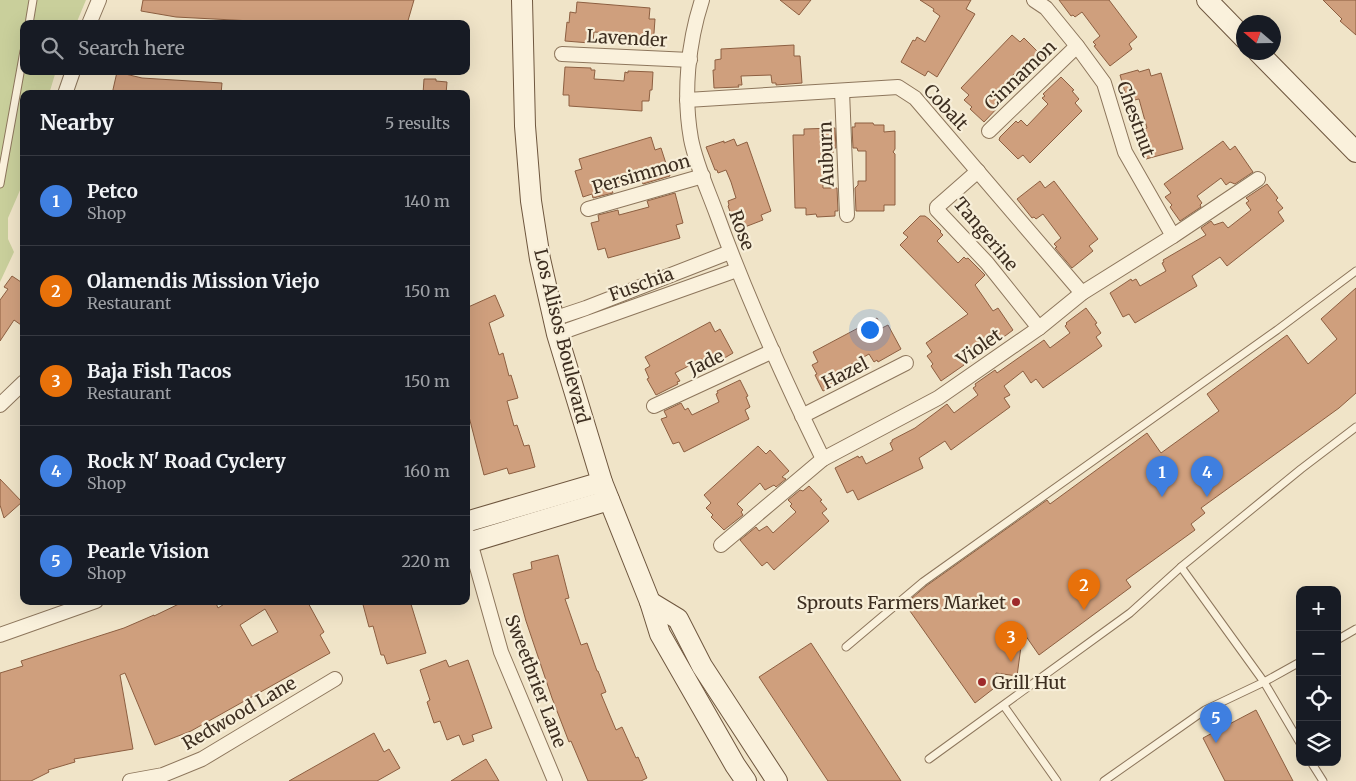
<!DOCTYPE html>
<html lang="en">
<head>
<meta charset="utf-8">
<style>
	body { margin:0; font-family:Merriweather,serif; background:#20242c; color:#f1f3f6 }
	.controls { position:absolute; right:15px; bottom:15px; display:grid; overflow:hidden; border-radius:10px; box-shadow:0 5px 20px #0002 }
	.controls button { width:45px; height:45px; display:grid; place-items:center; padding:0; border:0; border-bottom:1px solid #363941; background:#171b24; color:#f1f3f6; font:25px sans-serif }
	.compass { position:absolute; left:1236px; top:15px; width:45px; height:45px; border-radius:50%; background:#171b24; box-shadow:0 5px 20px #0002; rotate:290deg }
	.you { position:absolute; left:869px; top:329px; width:18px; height:18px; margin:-12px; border:4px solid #fff; border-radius:50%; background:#1a73e8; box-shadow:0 0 0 8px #1a73e833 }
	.badge { display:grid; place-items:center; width:32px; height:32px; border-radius:50%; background:#8c9099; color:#fff; font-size:16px; font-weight:700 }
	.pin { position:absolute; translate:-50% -41px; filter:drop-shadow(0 1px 2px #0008) }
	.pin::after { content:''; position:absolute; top:26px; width:18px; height:15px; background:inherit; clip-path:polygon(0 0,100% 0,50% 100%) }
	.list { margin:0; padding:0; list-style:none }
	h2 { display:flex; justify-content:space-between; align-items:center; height:65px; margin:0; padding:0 20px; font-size:21px }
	h2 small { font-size:16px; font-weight:400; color:#9ea1a6 }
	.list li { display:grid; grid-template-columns:32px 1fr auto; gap:15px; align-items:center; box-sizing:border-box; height:90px; padding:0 20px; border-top:1px solid #363941 }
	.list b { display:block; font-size:19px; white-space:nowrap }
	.list p { margin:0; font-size:16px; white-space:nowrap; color:#9ea1a6 }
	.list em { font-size:16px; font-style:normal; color:#9ea1a6 }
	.icon { flex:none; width:28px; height:28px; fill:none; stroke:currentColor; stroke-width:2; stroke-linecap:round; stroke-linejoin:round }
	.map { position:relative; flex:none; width:1356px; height:781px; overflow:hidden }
	.search { position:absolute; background:#171b24; box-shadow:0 5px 20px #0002; left:20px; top:20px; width:450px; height:55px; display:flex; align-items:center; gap:12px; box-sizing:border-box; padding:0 18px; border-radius:10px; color:#9ea1a6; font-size:19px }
	.panel { position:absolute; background:#171b24; box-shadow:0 5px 20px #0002; left:20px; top:90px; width:450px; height:515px; border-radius:10px }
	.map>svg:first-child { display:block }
	.green { fill:#c9cf9b }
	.building { fill:#cf9f7d; stroke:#8d5f41; fill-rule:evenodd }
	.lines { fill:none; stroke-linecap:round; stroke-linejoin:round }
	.lane-casing { stroke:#8d765c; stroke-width:9 }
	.street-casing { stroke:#8d765c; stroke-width:16 }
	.secondary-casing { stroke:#6f573f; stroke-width:22 }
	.lane { stroke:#faf1dc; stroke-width:7 }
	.street { stroke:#faf1dc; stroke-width:14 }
	.secondary { stroke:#faf1dc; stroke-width:20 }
	.poi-dot { fill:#9e2a2b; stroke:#f7eed8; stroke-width:2 }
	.labels { text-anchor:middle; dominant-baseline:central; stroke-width:4.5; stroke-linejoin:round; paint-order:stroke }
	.street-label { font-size:18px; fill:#3d2e20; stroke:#f7eed8 }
	.poi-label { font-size:18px; fill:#3d2e20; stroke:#f7eed8; text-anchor:end }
</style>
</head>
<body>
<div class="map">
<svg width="1356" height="781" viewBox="0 0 1356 781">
	<rect width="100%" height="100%" fill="#f0e4c8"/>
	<!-- green -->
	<polygon class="green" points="0,0 86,0 76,24 24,24 24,71 56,71 49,94 24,94 24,181 8,218 8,239 14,252 0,282"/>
	<!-- building -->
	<g class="building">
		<polygon points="143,0 414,0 407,24 290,23 176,17 141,11"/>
		<polygon points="780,0 811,0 799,15"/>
		<polygon points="920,0 971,0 966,9 975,14 937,77 928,71 925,76 901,62 913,40 915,41 917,37 925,42 940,16 933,11 934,9"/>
		<polygon points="1059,0 1109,0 1137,37 1129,44 1132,49 1110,66 1094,46 1096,45 1093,42 1100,36 1082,12 1075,17 1073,15 1071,16"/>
		<polygon points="1323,0 1356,0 1356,35 1340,21 1342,19"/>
		<polygon points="577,2 650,8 649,19 655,19 653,47 628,46 628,44 623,43 624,34 594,32 593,41 590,41 590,43 565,41 567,22 569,23 570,12 576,13"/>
		<polygon points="1012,35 1020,42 1024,38 1044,58 1027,76 1025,75 1022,78 1016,72 995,94 1001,100 999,102 1001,104 984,122 970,109 972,107 964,100 969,95 961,88"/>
		<polygon points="794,45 794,56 800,56 802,83 776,85 776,83 772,83 771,75 741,76 742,85 738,85 739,87 714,88 713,70 715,70 715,60 721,59 721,49"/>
		<polygon points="565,67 591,68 591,70 595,70 594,79 611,80 624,81 625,72 628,73 628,71 653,72 652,90 650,90 649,101 642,101 642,111 569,106 569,95 563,95"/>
		<polygon points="1149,69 1151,76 1161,73 1183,149 1146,159 1138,135 1140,135 1139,131 1147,128 1139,99 1130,101 1129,99 1127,99 1120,75 1138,70 1139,72"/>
		<polygon points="117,72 142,78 222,83 221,94 112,94"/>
		<polygon points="1061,77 1074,90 1072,91 1079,99 1075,103 1082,111 1030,163 1023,155 1018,159 999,140 1000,137 1016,121 1018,123 1021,120 1027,126 1048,104 1042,98 1045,96 1043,94"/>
		<polygon points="424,79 436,79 436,81 447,82 446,94 423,94"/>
		<polygon points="855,123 873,123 874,125 884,125 884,132 895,131 895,149 893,152 895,154 895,205 884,205 884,211 856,211 855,188 858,185 858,181 866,181 866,151 858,151 857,148 853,148 852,127 855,127"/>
		<polygon points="835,128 836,148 833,148 833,153 831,153 831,158 822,158 823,188 837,188 838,211 835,211 835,216 817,217 816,214 806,215 806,208 795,208 793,135 804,135 804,129"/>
		<polygon points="651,137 655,150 661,148 670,176 643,184 641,179 611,188 613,193 593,198 592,194 583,197 575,171 582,169 579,159"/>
		<polygon points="734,139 737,146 747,142 771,211 761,215 763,220 737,230 728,206 729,205 728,201 736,198 731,182 726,170 718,173 717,170 715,170 706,147 724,141 724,143"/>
		<polygon points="1223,141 1230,150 1235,146 1253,172 1235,184 1230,182 1226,185 1221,178 1197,196 1202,203 1200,205 1201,207 1180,221 1170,207 1172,205 1165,197 1171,193 1164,184"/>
		<polygon points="1040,181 1045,188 1054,181 1098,239 1089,246 1093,251 1072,268 1055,248 1057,247 1054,244 1061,238 1043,214 1036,219 1034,217 1032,218 1017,199"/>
		<polygon points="1267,184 1278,198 1276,200 1283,208 1278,212 1284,221 1227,266 1220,257 1192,276 1197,286 1135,323 1129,314 1123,317 1110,293 1131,279 1132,281 1136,279 1140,286 1166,271 1162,263 1164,262 1163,260 1206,235 1201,228 1211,221 1214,225 1223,222 1228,228 1251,210 1246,203 1249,201 1246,198"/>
		<polygon points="675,193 683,223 676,225 680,238 608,258 605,248 598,250 591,223 599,221 598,215 618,210 619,215 649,207 647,201"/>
		<polygon points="920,216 925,216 929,219 941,231 940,232 943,235 937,241 958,263 964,257 966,259 968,258 985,275 975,285 993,311 998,308 1013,330 989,348 983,339 958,356 964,365 941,381 931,366 933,364 927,356 932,352 926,343 968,314 900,245 908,237 903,233"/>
		<polygon points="12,276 24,284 24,327 14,320 0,341 0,300 8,289 4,287"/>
		<polygon points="1356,288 1356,393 1339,408 1201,508 1205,513 1191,524 1195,530 1126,580 1131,587 1039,655 1023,632 1017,676 996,673 993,689 975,703 905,604 926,586 1047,500 1050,504 1147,433 1161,453 1219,411 1207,394 1287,335 1308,364 1337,339 1321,319"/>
		<polygon points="495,295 504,316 489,323 499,355 503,353 509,376 511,375 518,398 507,401 514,426 517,425 524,446 529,445 535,467 509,474 507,468 484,475 466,405 466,308"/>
		<polygon points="1086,308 1097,323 1095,324 1101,333 1096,337 1102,346 1043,388 1036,379 1031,383 1023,371 1004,386 1010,395 1004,398 1010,407 951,450 945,441 919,458 923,468 858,500 853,490 847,493 835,468 858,456 859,458 862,456 866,464 893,450 890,443 892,442 892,440 915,428 947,404 954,413 978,395 973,388 976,386 975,384 995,370 997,373 1044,340 1050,348 1070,333 1065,326 1067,324 1066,323"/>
		<polygon points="877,318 882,328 888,325 901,349 878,362 877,360 874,362 869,354 843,369 847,376 844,378 845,380 823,391 815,375 817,374 812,365 818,362 813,352"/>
		<polygon points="710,322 715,332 720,329 733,353 711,366 710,364 706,366 702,359 675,373 680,381 677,382 678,384 656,395 647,379 649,378 645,369 650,366 645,357"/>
		<polygon points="740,380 748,396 746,397 750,407 745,410 749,419 684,452 679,442 673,444 661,419 667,417 664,411 681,403 685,410 688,408 692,415 719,402 716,394 718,393 717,391"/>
		<polygon points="758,446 766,454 770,450 789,471 782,477 786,479 776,487 774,485 765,490 760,483 737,504 743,510 741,512 743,515 724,530 711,517 713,515 706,508 711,503 704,495"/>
		<polygon points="0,479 22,502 4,518 0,505"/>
		<polygon points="809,486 822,500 820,501 827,509 822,513 829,521 774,570 767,562 762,566 740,540 756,527 759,531 767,526 773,533 796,512 790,506 792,504 788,500 800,490 803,491"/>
		<polygon points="558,555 569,598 565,599 581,645 587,643 597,671 598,671 606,692 601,694 616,730 622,727 636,758 638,757 647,778 641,781 588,781 571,741 569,742 552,698 526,621 513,574 532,569 531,562"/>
		<path d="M185,601H215L218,608L229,601H307L324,632L320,635L330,653L191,731L155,745L125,673L120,675L133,749L74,759L75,762L48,770L49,772L31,781H0V673L23,666L21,661L124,628L154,615V616ZM265,609L278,632L252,646L240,625Z"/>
		<polygon points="362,601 410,601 426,653 387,664 384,655 381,655 373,626 369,627"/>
		<polygon points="811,643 901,781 828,781 759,677"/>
		<polygon points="446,660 449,667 468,660 492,728 472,735 474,741 463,745 459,735 447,740 440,721 434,723 427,702 430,700 420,670"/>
		<polygon points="1256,710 1293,781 1225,781 1203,738"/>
		<polygon points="374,733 384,752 389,749 400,768 377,781 289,781"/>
		<polygon points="486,759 499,781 451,781 481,762"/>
	</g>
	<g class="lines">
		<!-- lane casing -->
		<g class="lane-casing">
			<g id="lane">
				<polyline points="29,24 33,0"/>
				<polyline points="0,184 24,51"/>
				<polyline points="1181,567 1264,682 1300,743"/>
				<polyline points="1337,640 1356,629"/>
				<polyline points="846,647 923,582 1277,330 1356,271"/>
				<polyline points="1004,706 1057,781"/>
				<polyline points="929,759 1130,613 1181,567 1301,469 1356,427"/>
				<polyline points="1311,762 1323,781"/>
				<polyline points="1104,781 1205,710 1264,682 1300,662"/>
			</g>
		</g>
		<!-- street casing -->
		<g class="street-casing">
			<g id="street">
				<path d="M702,0C688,43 683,94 691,139C696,165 708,190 717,215C747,298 784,379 823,459"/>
				<polyline points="1034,0 1046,8 1077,46 1104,83 1125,152 1173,236"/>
				<polyline points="89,24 99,0"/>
				<polyline points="562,54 690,60"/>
				<polyline points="842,91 847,215"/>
				<polyline points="65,94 73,71"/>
				<polyline points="687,100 898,87 915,98 1082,293"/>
				<polyline points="989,131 1077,46"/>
				<polyline points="978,171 937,207 937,210 987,263 1039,328"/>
				<polyline points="588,209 703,176"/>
				<polyline points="553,319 586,308 730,252"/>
				<polyline points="557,334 737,270"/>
				<polyline points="0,405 24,382"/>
				<polyline points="654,406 773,351"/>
				<polyline points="802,416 906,363"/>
				<polyline points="468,535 501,652 555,781"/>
				<polyline points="721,545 823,459 938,398 1039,328 1082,293 1173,236 1258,179"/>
				<polyline points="0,635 96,601"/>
				<polyline points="130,781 163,775 202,759 335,679"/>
			</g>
		</g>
		<!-- secondary casing -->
		<g class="secondary-casing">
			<g id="secondary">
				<polyline points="522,0 525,126 531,201 540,259 557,334 602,482 650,602 660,634 735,765 746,781"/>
				<polyline points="1207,0 1244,38"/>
				<polyline points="1258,52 1356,152"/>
				<polyline points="466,522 602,482"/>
				<polyline points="471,542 609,500"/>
				<polyline points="650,602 678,619 702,666 777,781"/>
			</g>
		</g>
		<!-- lane -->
		<use href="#lane" class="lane"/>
		<!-- street -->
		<use href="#street" class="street"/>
		<!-- secondary -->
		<use href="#secondary" class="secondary"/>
	</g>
	<!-- markers -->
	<g class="poi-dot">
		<circle cx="1016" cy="602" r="5"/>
		<circle cx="982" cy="682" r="5"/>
	</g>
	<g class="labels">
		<!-- street labels -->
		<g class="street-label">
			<text transform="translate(627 38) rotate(3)">Lavender</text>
			<text transform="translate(1020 75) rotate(-44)">Cinnamon</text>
			<text transform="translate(946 107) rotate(47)">Cobalt</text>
			<text transform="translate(1136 119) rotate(70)">Chestnut</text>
			<text transform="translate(826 154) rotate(-92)">Auburn</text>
			<text transform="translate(641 174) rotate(-16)">Persimmon</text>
			<text transform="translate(742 230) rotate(70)">Rose</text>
			<text transform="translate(986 234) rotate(50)">Tangerine</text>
			<text transform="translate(641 284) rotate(-20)">Fuschia</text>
			<text transform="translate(562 336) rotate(76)">Los Alisos Boulevard</text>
			<text transform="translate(979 347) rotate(-35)">Violet</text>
			<text transform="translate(706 362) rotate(-25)">Jade</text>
			<text transform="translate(845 373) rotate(-27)">Hazel</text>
			<text transform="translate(536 681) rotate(69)">Sweetbrier Lane</text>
			<text transform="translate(239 713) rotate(-30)">Redwood Lane</text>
		</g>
		<!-- poi labels -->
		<g class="poi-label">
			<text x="1006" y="602">Sprouts Farmers Market</text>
			<text x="992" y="682" text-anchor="start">Grill Hut</text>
		</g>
	</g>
</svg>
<div class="controls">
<button>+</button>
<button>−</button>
<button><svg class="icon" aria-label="locate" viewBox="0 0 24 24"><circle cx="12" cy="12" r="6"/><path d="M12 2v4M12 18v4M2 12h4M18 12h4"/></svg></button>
<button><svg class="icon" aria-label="layers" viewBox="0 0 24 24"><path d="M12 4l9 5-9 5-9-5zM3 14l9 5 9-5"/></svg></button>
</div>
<svg class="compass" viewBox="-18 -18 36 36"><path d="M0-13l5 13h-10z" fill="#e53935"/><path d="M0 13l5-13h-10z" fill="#9ea1a6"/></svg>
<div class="you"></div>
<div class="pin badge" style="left:1162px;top:497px;background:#3f7fe0">1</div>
<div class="pin badge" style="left:1084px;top:610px;background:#e8710a">2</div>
<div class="pin badge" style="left:1011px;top:662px;background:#e8710a">3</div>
<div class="pin badge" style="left:1207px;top:497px;background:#3f7fe0">4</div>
<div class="pin badge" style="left:1216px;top:743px;background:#3f7fe0">5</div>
<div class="search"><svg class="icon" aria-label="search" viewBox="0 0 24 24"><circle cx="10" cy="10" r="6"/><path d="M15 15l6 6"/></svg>Search here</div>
<section class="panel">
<h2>Nearby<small>5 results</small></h2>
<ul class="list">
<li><span class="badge" style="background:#3f7fe0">1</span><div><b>Petco</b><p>Shop</p></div><em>140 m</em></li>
<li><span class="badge" style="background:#e8710a">2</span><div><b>Olamendis Mission Viejo</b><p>Restaurant</p></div><em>150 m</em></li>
<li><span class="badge" style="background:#e8710a">3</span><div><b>Baja Fish Tacos</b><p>Restaurant</p></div><em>150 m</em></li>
<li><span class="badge" style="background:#3f7fe0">4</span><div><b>Rock N' Road Cyclery</b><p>Shop</p></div><em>160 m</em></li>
<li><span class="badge" style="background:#3f7fe0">5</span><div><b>Pearle Vision</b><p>Shop</p></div><em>220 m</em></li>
</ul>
</section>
</div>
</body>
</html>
